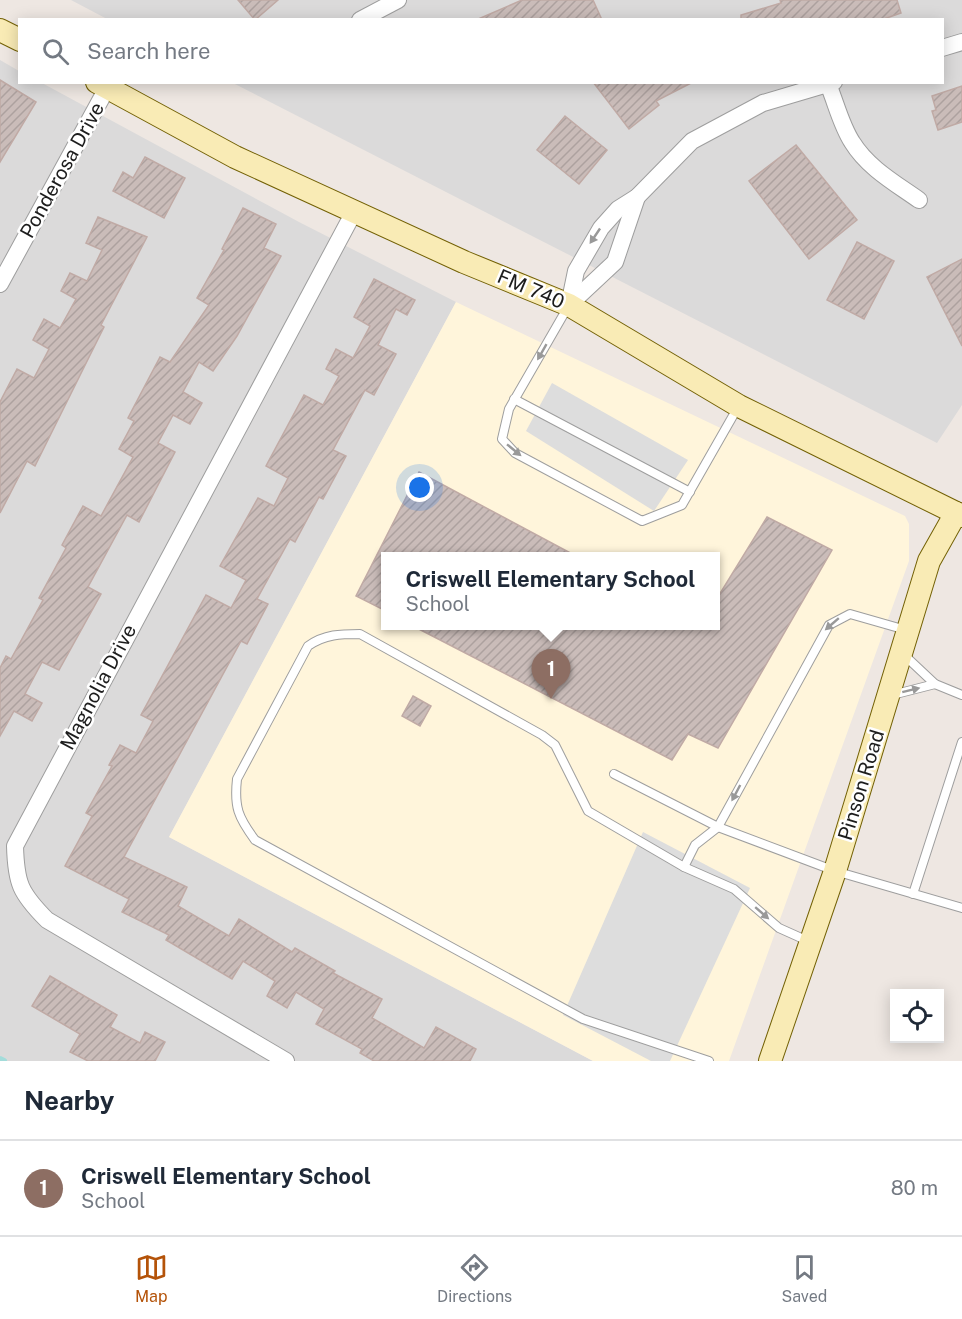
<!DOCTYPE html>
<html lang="en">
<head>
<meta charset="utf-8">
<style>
	body { margin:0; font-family:"Public Sans",sans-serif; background:#f6f6f7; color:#1f2937 }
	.controls { position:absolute; right:18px; bottom:18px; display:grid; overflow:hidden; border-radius:0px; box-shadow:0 3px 15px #0003 }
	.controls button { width:54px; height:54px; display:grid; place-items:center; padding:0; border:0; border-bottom:2px solid #e0e1e3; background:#fff; color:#1f2937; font:30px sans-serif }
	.you { position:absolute; left:420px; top:488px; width:21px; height:21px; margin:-15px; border:4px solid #fff; border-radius:50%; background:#1a73e8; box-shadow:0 0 0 9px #1a73e833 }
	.badge { display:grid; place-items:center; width:39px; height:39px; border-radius:50%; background:#b45309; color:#fff; font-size:20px; font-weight:700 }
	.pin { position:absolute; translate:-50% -50px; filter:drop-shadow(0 2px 3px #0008) }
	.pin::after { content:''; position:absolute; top:32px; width:21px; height:18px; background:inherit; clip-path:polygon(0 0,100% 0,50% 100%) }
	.popup { position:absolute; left:381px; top:552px; width:339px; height:78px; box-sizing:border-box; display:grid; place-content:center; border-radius:0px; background:#fff; filter:drop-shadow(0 2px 4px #0005); font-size:20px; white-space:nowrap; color:#747a83 }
	.popup b { font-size:22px; color:#1f2937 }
	.popup::after { content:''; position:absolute; left:50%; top:100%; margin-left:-12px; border:12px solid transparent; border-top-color:#fff }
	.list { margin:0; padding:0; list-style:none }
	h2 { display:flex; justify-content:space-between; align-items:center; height:78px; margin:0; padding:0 24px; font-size:26px }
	h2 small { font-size:20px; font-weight:400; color:#747a83 }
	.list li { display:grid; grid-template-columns:39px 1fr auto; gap:18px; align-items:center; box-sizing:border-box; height:96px; padding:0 24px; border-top:2px solid #e0e1e3 }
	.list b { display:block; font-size:22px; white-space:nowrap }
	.list p { margin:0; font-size:20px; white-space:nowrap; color:#747a83 }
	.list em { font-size:20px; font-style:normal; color:#747a83 }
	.icon { flex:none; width:33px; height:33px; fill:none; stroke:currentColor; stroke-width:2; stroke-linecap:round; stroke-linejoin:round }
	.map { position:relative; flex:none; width:962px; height:1061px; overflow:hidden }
	.search { position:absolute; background:#fff; box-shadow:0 3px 15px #0003; left:18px; right:18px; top:18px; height:66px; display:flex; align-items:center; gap:15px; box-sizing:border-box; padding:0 21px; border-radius:0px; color:#747a83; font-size:22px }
	.sheet { height:174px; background:#fff }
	nav { display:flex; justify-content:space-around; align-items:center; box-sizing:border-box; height:84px; border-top:2px solid #e0e1e3; background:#fff; font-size:16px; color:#747a83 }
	nav a { display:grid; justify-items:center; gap:3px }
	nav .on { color:#b45309 }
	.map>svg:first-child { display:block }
	.residential { fill:#dbdada }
	.education { fill:#fff5db; fill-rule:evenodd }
	.parking { fill:#ddd }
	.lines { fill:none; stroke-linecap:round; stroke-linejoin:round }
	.stream { stroke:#a3dcda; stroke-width:6 }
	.building { fill:url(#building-hatch); stroke:#c0aaa5; stroke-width:1.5 }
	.service-casing { stroke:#9e9e9e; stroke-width:10 }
	.minor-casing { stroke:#9e9e9e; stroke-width:18 }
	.secondary-casing { stroke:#736105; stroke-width:24 }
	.service { stroke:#fff; stroke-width:8 }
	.minor { stroke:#fff; stroke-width:16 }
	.secondary { stroke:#f9ebb5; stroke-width:22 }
	.oneway { fill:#999 }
	.labels { text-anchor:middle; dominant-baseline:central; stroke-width:5; stroke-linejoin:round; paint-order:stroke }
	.street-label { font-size:20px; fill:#1d1d1d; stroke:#fff }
</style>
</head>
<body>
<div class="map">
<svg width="962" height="1061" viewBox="0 0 962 1061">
	<defs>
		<pattern id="building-hatch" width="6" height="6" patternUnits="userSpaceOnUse" patternTransform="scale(1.5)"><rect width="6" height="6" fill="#cabcb9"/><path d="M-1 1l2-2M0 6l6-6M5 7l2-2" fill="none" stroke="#ada19f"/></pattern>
	</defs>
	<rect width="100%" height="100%" fill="#eee7e2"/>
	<!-- residential -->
	<g class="residential">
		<polygon points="71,0 962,0 962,405 937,443 233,83 942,82 942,20 109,20"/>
		<polygon points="0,60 19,71 20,82 42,83 299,222 456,302 169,837 593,1061 0,1061"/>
	</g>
	<!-- education -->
	<path class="education" d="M456,302L905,516L909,524V561L729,1061H593L169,837ZM386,556H716V626H386Z"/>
	<!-- parking -->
	<g class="parking">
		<polygon points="552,383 688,460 654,511 526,431"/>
		<polygon points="643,832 750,888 670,1061 651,1061 563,1015"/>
	</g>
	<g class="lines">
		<!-- stream -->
		<polyline class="stream" points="0,1059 4,1061"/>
	</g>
	<!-- building -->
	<g class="building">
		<polygon points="238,0 278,0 255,20"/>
		<polygon points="522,0 593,0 602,20 476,20"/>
		<polygon points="780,0 897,0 901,13 881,20 741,20 741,15 781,3"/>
		<polygon points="0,80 36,102 0,162"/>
		<polygon points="593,82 693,82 656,101 659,105 629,129"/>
		<polygon points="962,86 962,122 938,130 932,111 936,110 932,96"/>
		<polygon points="565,116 607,150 579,184 537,150"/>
		<polygon points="796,145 857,220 809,259 749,181"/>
		<polygon points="145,157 185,178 164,218 113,191 123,172 133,178"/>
		<polygon points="243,208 276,224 264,248 281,256 237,336 213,371 199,362 183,392 202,403 190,424 173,415 158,443 175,452 139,522 127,515 88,587 101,594 59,670 42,662 25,694 42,703 32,721 14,711 0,736 0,668 6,656 11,659 43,600 39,598 66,548 62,545 83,506 101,516 133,457 119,449 134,421 128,418 160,357 170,362 209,305 197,298 224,250 222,249"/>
		<polygon points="98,217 147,237 101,325 104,327 35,466 27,461 0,513 0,402 17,369 34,378 49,349 33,340 44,319 60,328 76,299 61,291 70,273 87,281 102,250 86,243"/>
		<polygon points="857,242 894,261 864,319 827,300"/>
		<polygon points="962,259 962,346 927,277"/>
		<polygon points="374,279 415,300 407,315 396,309 378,345 396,354 374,395 365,390 333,450 346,456 323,499 319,497 295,542 290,539 257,599 268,604 247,644 241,641 124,857 187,887 178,906 229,936 239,919 292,952 295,948 335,971 333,973 382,999 372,1018 424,1048 436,1027 476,1049 470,1061 374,1061 360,1053 362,1049 316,1024 324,1009 296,992 287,1008 267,996 275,981 243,961 232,979 166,940 169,935 122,912 129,899 65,866 92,816 86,813 112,766 109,765 120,745 136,753 153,721 141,715 206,595 231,608 246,580 220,566 258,498 274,506 288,478 266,466 304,395 323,405 339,376 326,369 336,349 353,358 370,326 354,317"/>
		<polygon points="419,472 576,556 386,556 386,611 356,596"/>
		<polygon points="767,517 832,550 718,748 688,734 672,760 413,626 716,626 716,600"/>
		<polygon points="413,696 431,706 420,726 402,716"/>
		<polygon points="50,976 117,1015 110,1027 140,1043 145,1032 165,1042 155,1061 88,1061 70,1052 80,1034 32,1006"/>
	</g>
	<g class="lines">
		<!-- service casing -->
		<g class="service-casing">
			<g id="service">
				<polyline points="569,305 509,409 502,439 515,453 642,521 682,505 738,407"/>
				<polyline points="514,399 690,492"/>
				<polyline points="902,653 935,684 962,695"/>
				<polyline points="892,695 935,684"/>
				<polyline points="614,774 718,827 835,871 962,908"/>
				<polyline points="684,867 734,889 779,928 808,941"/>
				<polyline points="913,894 962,742"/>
				<path d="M709,1061L583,1019L255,840C238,817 234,807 237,779L308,646C325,634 341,634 360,634L542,735L555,745L588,811L684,867L695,845L718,827L829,625L850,614L906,630"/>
			</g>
		</g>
		<!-- minor casing -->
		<g class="minor-casing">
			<g id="minor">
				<polyline points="360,20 398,0"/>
				<polyline points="942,48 962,42"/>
				<path d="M828,84C836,103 841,125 852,142C868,168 895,183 919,200"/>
				<polyline points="0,284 107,88"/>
				<polyline points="569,305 576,271 601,228 618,209 637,197 692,141 763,103 834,82"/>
				<polyline points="569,305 615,262 637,197"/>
				<path d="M286,1061L47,920C20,893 16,883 15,846L355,210"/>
			</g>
		</g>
		<!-- secondary casing -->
		<g class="secondary-casing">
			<g id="secondary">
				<polyline points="0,30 20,40"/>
				<polyline points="97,82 235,157 464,262 569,305 739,406 962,516"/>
				<polyline points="770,1061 835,871 929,561 956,513"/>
			</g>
		</g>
		<!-- service -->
		<use href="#service" class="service"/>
		<!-- minor -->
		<use href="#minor" class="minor"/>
		<!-- secondary -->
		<use href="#secondary" class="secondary"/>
	</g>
	<!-- one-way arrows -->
	<defs><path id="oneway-solid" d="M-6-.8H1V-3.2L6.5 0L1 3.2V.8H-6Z" transform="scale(1.5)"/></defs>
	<g class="oneway">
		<use href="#oneway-solid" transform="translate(595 236) rotate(124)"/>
		<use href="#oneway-solid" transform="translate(542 352) rotate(120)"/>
		<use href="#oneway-solid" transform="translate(514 450) rotate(39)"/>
		<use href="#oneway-solid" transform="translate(832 624) rotate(139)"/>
		<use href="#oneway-solid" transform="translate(911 690) rotate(-14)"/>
		<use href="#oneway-solid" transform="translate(736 793) rotate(118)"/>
		<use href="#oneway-solid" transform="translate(762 913) rotate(41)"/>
	</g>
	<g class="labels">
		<!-- street labels -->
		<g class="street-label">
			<text transform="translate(62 170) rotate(-61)">Ponderosa Drive</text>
			<text transform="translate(531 289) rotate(23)">FM 740</text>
			<text transform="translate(98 687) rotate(-62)">Magnolia Drive</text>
			<text transform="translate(861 785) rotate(-73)">Pinson Road</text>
		</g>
	</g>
</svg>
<div class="controls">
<button><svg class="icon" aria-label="locate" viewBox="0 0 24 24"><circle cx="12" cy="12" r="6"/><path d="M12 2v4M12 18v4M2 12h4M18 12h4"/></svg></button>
</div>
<div class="you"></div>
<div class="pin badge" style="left:551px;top:699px;background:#8d6e63">1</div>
<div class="popup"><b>Criswell Elementary School</b>School</div>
<div class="search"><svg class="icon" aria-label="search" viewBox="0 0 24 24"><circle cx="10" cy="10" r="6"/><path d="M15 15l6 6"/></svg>Search here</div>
</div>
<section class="sheet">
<h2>Nearby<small></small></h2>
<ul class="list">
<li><span class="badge" style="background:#8d6e63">1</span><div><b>Criswell Elementary School</b><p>School</p></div><em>80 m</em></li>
</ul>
</section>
<nav>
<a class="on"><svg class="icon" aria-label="map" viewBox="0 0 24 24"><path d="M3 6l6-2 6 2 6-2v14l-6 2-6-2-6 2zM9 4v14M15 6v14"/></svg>Map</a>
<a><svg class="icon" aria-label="directions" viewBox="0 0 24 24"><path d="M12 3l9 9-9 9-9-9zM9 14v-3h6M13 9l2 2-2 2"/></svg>Directions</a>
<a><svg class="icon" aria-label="saved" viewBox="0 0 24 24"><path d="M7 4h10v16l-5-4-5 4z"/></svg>Saved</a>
</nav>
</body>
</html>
